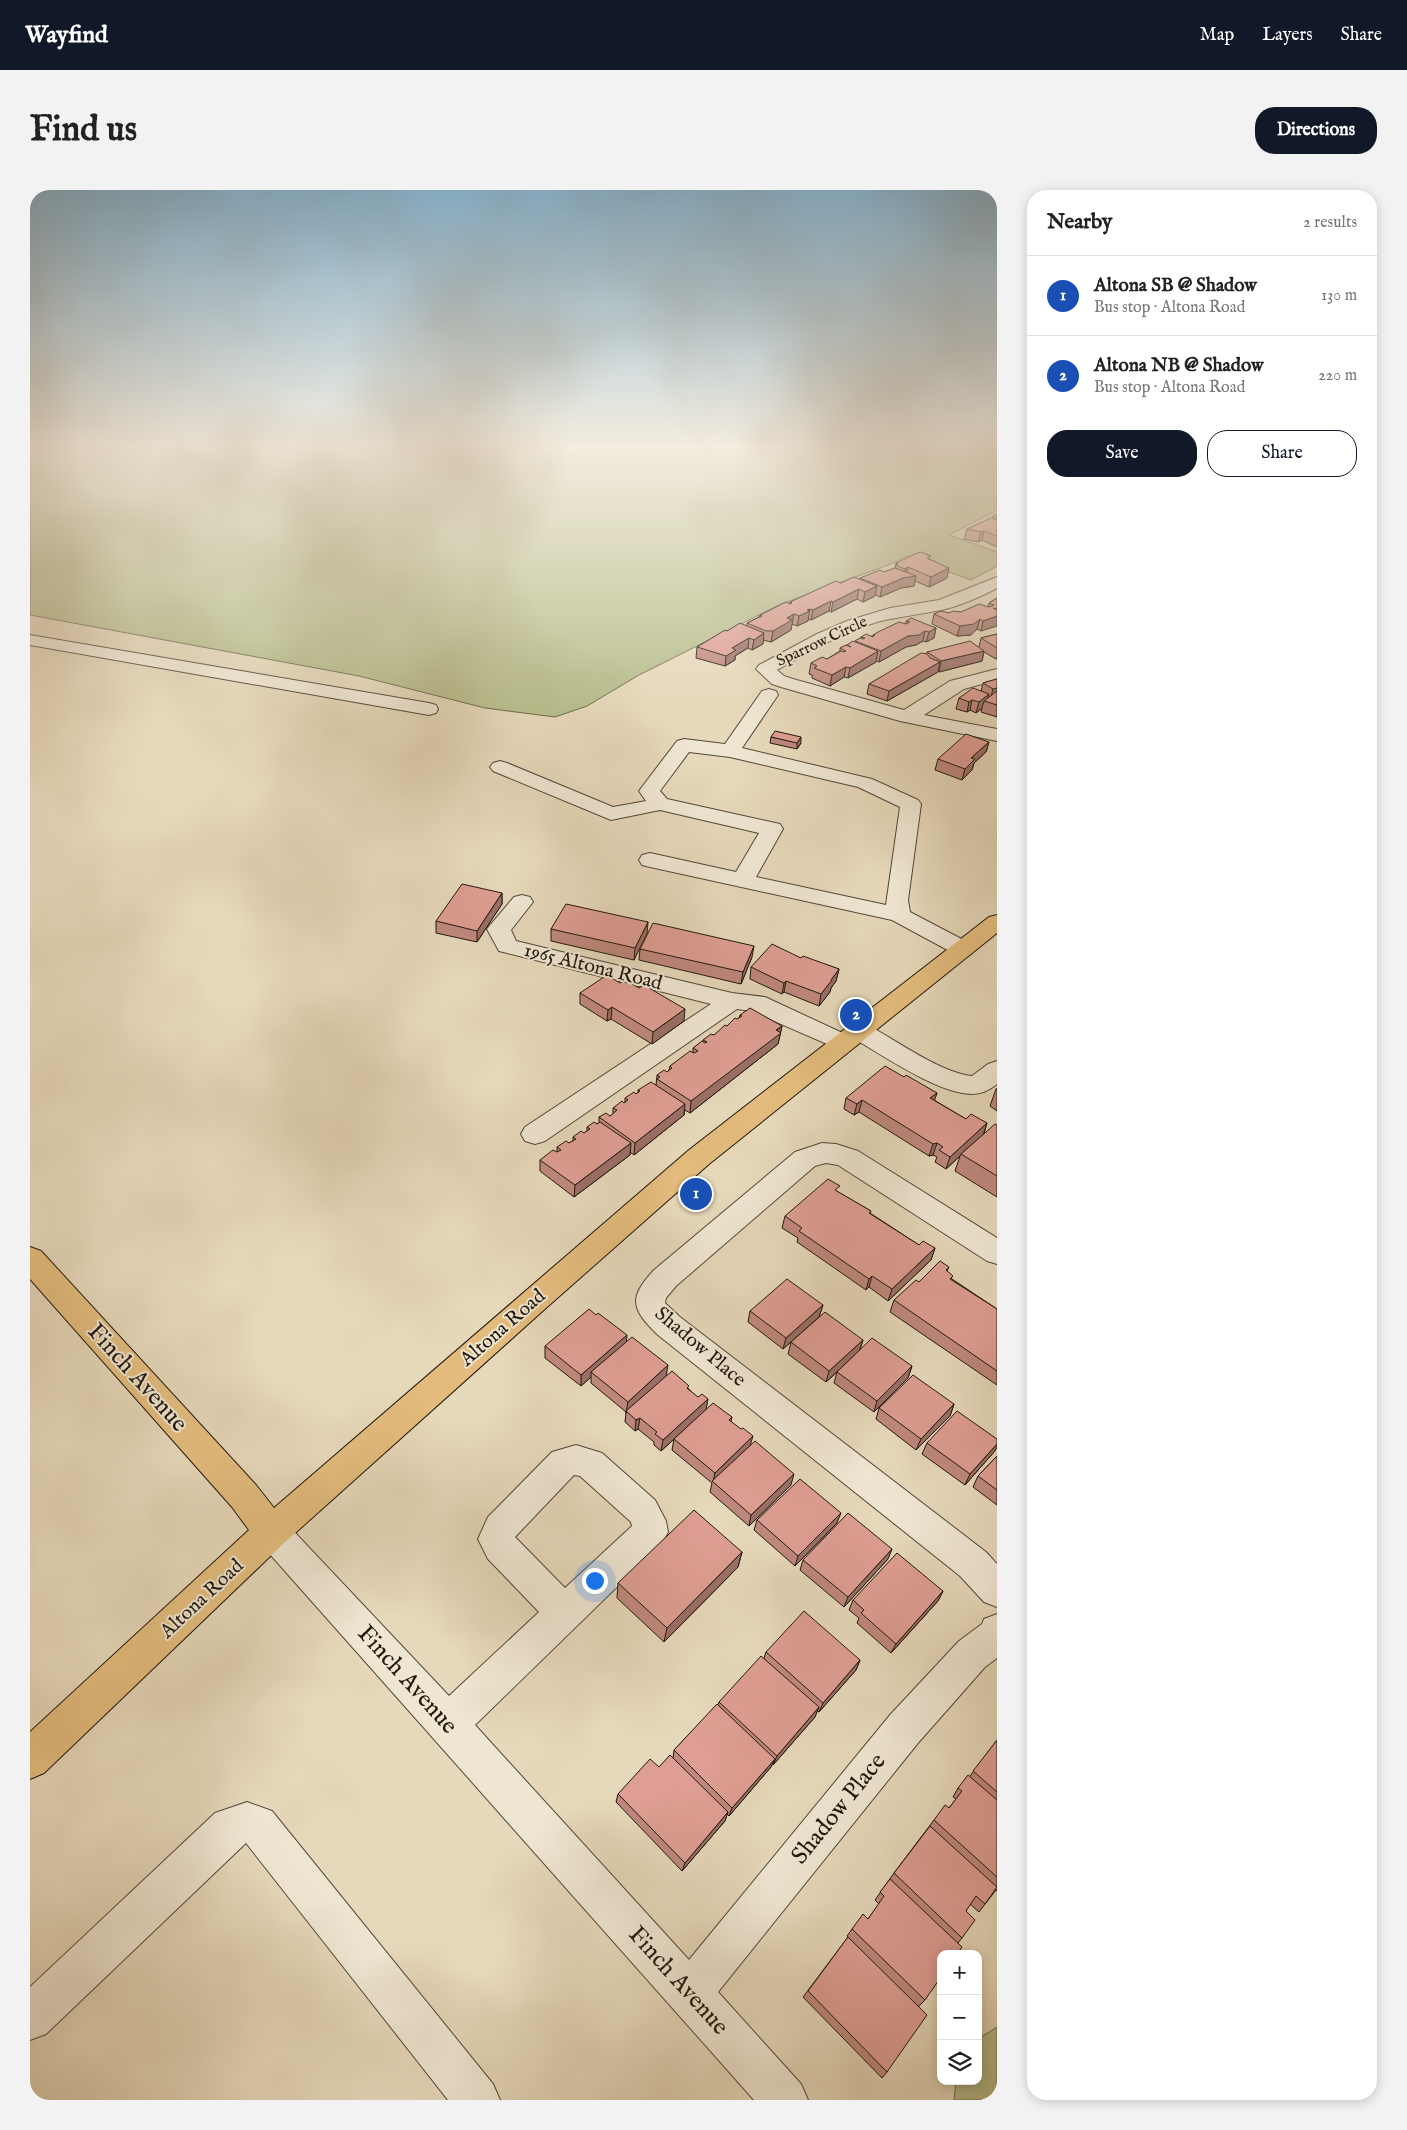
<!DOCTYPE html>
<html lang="en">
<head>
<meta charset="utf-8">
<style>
	body { margin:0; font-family:"IM FELL English",serif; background:#f2f2f2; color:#222 }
	.controls { position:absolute; right:15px; bottom:15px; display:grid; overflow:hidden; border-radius:10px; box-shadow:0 2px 12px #0003 }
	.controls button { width:45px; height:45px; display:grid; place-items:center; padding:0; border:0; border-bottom:1px solid #e0e0e0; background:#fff; color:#222; font:25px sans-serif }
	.you { position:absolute; left:564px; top:1390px; width:18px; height:18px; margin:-12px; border:4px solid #fff; border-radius:50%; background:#1a73e8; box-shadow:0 0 0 8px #1a73e833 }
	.badge { display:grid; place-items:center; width:32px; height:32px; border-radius:50%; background:#111827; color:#fff; font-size:16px; font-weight:700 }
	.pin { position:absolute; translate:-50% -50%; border:2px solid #fff; box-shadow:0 1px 5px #0006 }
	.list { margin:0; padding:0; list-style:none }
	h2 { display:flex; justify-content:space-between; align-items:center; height:65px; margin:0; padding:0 20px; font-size:21px }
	h2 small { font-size:16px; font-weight:400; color:#767676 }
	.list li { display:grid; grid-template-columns:32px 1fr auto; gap:15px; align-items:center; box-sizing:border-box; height:80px; padding:0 20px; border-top:1px solid #e0e0e0 }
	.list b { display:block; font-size:19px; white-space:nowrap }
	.list p { margin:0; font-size:16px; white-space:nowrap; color:#767676 }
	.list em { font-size:16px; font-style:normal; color:#767676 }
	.actions { display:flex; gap:10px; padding:15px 20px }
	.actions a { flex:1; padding:11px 0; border:1px solid #111827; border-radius:20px; text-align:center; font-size:18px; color:#111827 }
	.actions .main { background:#111827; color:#fff }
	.icon { flex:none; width:28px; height:28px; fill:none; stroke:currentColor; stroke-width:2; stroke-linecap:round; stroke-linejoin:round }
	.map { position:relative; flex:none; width:967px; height:1910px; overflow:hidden; border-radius:20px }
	header { display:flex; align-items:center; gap:30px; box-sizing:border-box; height:70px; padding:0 25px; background:#111827; color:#fff }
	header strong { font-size:24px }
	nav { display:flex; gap:28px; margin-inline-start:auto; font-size:18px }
	.intro { display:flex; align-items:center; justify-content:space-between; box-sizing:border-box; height:120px; padding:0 30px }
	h1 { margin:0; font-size:35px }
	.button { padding:12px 22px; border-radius:20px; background:#111827; color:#fff; font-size:18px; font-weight:700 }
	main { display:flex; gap:30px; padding:0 30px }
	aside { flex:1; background:#fff; border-radius:20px; box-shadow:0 2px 12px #0003 }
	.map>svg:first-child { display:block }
	.green { fill:#b8be8d; stroke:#6c6a4e }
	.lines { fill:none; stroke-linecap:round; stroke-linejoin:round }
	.minor-casing { stroke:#524739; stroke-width:2 }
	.major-casing { stroke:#21170e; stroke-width:2 }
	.minor { fill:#efe6d2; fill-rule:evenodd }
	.major { fill:#e3bc7d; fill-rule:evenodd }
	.wall { fill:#bf887e; stroke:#21170e }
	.shaded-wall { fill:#9b6f67; stroke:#21170e }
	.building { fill:#de9e93; stroke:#21170e }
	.labels { text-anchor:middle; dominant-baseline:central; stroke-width:4; stroke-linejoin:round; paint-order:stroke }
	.far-street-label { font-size:16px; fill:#21170e; stroke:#efe6d2 }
	.street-label { font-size:20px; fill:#21170e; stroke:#efe6d2 }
	.near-street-label { font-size:24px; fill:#21170e; stroke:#efe6d2 }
</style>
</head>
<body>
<header>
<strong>Wayfind</strong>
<nav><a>Map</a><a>Layers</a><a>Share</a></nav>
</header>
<div class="intro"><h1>Find us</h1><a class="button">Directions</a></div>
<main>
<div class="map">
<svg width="967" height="1910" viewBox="0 0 967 1910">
	<rect width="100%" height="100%" fill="#e6d8ba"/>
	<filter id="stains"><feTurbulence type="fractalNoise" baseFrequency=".004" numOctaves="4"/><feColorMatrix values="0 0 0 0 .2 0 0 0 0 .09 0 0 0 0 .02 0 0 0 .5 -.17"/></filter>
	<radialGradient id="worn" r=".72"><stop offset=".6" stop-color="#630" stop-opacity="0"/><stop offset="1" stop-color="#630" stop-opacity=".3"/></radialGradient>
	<!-- green -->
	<g class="green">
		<polygon points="0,256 434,256 444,260 457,256 517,256 539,264 563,256 967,256 967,320 919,345 967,362 967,376 941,390 876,366 861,374 751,414 609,485 557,516 525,527 455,518 329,486 0,425"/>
		<polygon points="967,1837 967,1910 924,1910 926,1891 948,1891 948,1849"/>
	</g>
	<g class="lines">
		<!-- minor casing -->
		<g class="minor-casing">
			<g id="minor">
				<path d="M967,387V398C948,408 928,417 906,421C886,425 866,427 847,432C811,443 779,462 747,480L754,486L763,489L874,520L920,491L967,479V490L934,499L894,525L967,539V551L870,531L751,497L742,494L726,479L729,475L787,444L817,431L860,418L909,410Z"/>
				<polygon points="0,445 399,513 406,515 408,519 406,523 399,525 0,455"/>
				<path d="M739,499L746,501L748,505L712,558L842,589L888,610L891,614L878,710L880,722L941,754L945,759L941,764L933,766L925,764L862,730L620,677L612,675L609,670L612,665L620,663L706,682L729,643L630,620L581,630L463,581L460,577L463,573L470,571L477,573L583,617L616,611L609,601L647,551L654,549L695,554L732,501ZM659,562L700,567L828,597L870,617L856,715L726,687L753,639L750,634L637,609L630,601Z"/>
				<path d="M492,705L500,707L503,712L481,740L486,751L702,803L735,807L819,846L816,841L820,835L829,833L838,835C865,850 913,884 942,886L958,874L967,871V894C960,900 951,904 942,904C909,904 852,865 823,848L826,853L822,859L813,861L721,821L707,819L515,951L505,954L495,951L491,944L495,937L681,814L469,761L457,739L484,707Z"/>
				<path d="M792,953L806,954L828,961L967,1048V1074L957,1071L808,975L796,973L785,976L646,1096L636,1108L635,1113L650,1127L956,1362L967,1374V1417L954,1412L930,1386L628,1145C601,1119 598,1108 624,1080L765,962Z"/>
				<path d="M546,1255L572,1263L625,1310L636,1331L638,1342L632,1353L445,1535L659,1770L860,1525L929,1451L952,1434L954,1429L967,1424V1468L955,1477L888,1553L688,1802L771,1894L778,1910H724L230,1353L224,1342L230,1331L242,1326L254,1331L419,1506L509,1422L458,1369L448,1349L458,1327L522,1262ZM544,1285L550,1286L601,1332L602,1336L535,1398L485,1347Z"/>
				<polygon points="217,1612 242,1621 463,1894 470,1910 418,1910 216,1653 16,1844 0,1850 0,1797 185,1623"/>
			</g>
		</g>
		<!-- major casing -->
		<g class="major-casing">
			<polygon id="major" points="967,725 967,743 679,974 516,1118 254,1353 14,1583 0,1589 0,1542 219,1340 202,1317 0,1089 0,1057 11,1061 226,1295 244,1318 659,960 959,727"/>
		</g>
		<!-- minor -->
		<use href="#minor" class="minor"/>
		<!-- major -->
		<use href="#major" class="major"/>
	</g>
	<!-- wall -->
	<g class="wall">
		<polygon points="522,256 536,256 529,259"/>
		<polygon points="967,324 967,357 952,350 948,352 934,349 937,339 963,328 963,326"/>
		<polygon points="900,369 917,388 899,397 885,391 884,396 871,398 850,407 846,405 845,406 833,412 827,409 801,422 799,421 781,430 779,429 778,431 767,436 762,434 761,435 761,440 741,452 733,450 733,454 722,460 718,458 705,466 705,470 695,476 666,468 667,457 697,441 717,436 717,433 729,427 730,425 759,414 760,412 811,393 829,389 830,388 854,382 865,378 866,373"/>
		<polygon points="967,408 951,441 947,439 941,445 927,446 902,434 904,424 931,422 958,417 959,413"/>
		<polygon points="876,431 906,438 904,448 896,452 893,451 886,455 876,457 849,472 847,471 846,472 818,488 814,487 800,496 782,488 782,485 779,484 781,473 797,469 810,461 810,458 824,452 825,451 831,448 831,447 843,446 843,445 876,434"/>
		<polygon points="967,444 967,469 966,469 954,462 952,471 909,482 908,481 908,482 857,511 837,504 839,494 896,464 897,462 949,457 951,448"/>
		<polygon points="967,489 967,527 951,522 952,518 946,523 940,520 937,522 926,519 929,508 951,501 953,493"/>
		<polygon points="741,547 771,553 767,559 740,553"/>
		<polygon points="959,552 956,562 944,573 942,580 932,590 905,580 908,569"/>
		<polygon points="472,703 472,714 447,752 406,743 406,731"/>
		<polygon points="618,732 604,770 521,751 521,739"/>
		<polygon points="610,759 722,767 711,794 609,770"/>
		<polygon points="771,768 809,779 806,791 801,798 800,802 789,816 754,802 752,804 720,789 721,777"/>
		<polygon points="550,803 654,831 622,854 581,829 577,831 550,814"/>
		<polygon points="710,825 752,836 748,854 660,923 655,920 654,925 604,965 600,962 600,965 544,1007 510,981 510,970 527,962 527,957 539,953 543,951 543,947 554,943 557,941 557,937 567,934 569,933 569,927 580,926 583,924 583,918 595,912 595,908 606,904 608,903 608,900 626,895 627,885 637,882 639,880 640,876 663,863 663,858 673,852 673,850 684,845 709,828"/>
		<polygon points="874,887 907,903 904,910 936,929 957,933 954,944 967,935 967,1007 925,981 930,966 916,979 905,972 907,967 903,965 899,966 829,922 824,925 814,919 816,908"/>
		<polygon points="967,898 967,921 960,916 966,899"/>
		<polygon points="808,1002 841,1021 840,1023 889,1055 905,1058 901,1070 858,1111 839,1097 836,1100 767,1052 768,1048 752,1038 755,1026"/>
		<polygon points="919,1077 917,1081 922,1089 967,1119 967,1195 860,1122 864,1110 889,1092"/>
		<polygon points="793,1115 789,1127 753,1159 718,1132 720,1121"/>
		<polygon points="833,1150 830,1160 882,1176 878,1188 844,1222 804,1193 807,1182 813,1177 796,1192 758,1164 761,1152"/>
		<polygon points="596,1152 636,1186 659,1199 676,1219 702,1227 701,1231 721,1255 761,1295 719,1336 680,1302 682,1293 642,1260 644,1249 631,1261 624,1255 624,1252 608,1239 605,1241 595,1232 596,1222 561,1193 561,1187 551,1196 515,1168 515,1156"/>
		<polygon points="924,1214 920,1226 886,1260 846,1229 849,1218"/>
		<polygon points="967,1249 967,1257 964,1262 935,1295 892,1264 897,1253"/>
		<polygon points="967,1266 967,1315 943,1297 948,1286"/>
		<polygon points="727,1330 807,1333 765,1376 724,1340"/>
		<polygon points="712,1362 708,1377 634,1452 587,1408 588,1393"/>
		<polygon points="858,1369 814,1417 770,1380 773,1370"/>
		<polygon points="913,1401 908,1411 861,1463 827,1433 829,1428 819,1420 823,1410"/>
		<polygon points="736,1462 830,1470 826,1480 789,1522 787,1521 785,1527 743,1575 742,1574 741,1577 699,1626 697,1624 695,1631 652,1681 586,1612 588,1604 643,1568 644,1560 688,1515 689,1512 734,1468"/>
		<polygon points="967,1550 967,1701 966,1700 949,1722 940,1714 936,1721 932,1748 928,1753 895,1810 889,1816 857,1882 852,1888 773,1807 818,1747 817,1746 822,1739 838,1729 849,1714 845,1710 864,1683 904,1630 919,1618 926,1609 923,1607 928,1598 940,1586"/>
	</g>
	<!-- shaded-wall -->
	<g class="shaded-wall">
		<polygon points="529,256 536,256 529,259"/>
		<polygon points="954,341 952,350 948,352 951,342"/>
		<polygon points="878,377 876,387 886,386 884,396 871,398 850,407 852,397 873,388 875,379"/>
		<polygon points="919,378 917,388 899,397 901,387"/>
		<polygon points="847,396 845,406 833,412 835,402"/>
		<polygon points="829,399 827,409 801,422 803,412"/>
		<polygon points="801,411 799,421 781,430 783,420"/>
		<polygon points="780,419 778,431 767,436 769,426"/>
		<polygon points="764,424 761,440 741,452 743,441 757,428"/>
		<polygon points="967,426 967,436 951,441 953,431"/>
		<polygon points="950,429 947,439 941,445 927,446 930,436"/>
		<polygon points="906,438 904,448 896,452 899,442"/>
		<polygon points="895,441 893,451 886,455 876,457 849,472 851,461 878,446"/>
		<polygon points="734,443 733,454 722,460 724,450"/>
		<polygon points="719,448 718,458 705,466 705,470 695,476 696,466 702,458"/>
		<polygon points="848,461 846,472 818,488 820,478"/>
		<polygon points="954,461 952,471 909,482 911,471"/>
		<polygon points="910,472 908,482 857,511 859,501"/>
		<polygon points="816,477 814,487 800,496 802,485"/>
		<polygon points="967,498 967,508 960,510 963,499"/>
		<polygon points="959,504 957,512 954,511 952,518 946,523 949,512"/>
		<polygon points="942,510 940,520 937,522 939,512"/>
		<polygon points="771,547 771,553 767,559 767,553"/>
		<polygon points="959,552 956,562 944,573 942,580 932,590 935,579 941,568"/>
		<polygon points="472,703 472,714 447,752 447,741"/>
		<polygon points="618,732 617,744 604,770 605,758"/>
		<polygon points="724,756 722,767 711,794 713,782"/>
		<polygon points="809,779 806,791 801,798 800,802 789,816 791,804"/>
		<polygon points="756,791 754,802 752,804 754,793"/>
		<polygon points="582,817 581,829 577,831 578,820"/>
		<polygon points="655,819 654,831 622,854 623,842"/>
		<polygon points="752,836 748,854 660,923 661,911"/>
		<polygon points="907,903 903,915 900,908"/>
		<polygon points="832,910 829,922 824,925 827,914"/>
		<polygon points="655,914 654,925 604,965 605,953"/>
		<polygon points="957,933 953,945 931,964 930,966 916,979 920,967"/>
		<polygon points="601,953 600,965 544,1007 545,995"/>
		<polygon points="907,953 903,965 899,966 903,954"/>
		<polygon points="905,1058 901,1070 858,1111 862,1099"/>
		<polygon points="842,1086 839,1097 836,1100 839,1089"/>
		<polygon points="793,1115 789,1127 753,1159 756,1148"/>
		<polygon points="597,1145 596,1157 561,1182 561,1187 551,1196 551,1185"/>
		<polygon points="833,1150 829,1161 796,1192 799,1181"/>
		<polygon points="638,1175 636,1187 596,1223 598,1212"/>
		<polygon points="882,1176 878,1188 844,1222 847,1211"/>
		<polygon points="678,1209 676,1220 631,1261 633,1250"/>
		<polygon points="924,1214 920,1226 886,1260 891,1249"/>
		<polygon points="610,1228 608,1239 605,1241 606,1230"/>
		<polygon points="723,1246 720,1256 683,1292 685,1283"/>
		<polygon points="967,1254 967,1257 964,1262 935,1295 940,1284"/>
		<polygon points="764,1284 761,1295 719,1336 721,1325"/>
		<polygon points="811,1323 807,1333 765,1376 768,1366"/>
		<polygon points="862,1359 858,1369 814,1417 818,1407"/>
		<polygon points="712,1362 708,1377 634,1452 637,1438"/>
		<polygon points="913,1401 908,1411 861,1463 866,1454"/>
		<polygon points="830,1470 826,1480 789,1522 793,1513"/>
		<polygon points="789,1517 785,1527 743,1575 747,1566"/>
		<polygon points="745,1569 741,1577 699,1626 702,1618"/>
		<polygon points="698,1622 695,1631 652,1681 655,1673"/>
	</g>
	<!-- building -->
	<g class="building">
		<polygon points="961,328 967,330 967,346 954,341 951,342 937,339"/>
		<polygon points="891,362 901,366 897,368 919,378 901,387 878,377 875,379 865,375 868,374 866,373 885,364"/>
		<polygon points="865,378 886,386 873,388 852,397 830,388 850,380 854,382"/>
		<polygon points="824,387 847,396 835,402 829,399 803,412 801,411 783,420 780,419 777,420 780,421 769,426 764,424 757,428 762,430 743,441 736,441 717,433 732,426 730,425 756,412 760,414 762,413 760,412 806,391 811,393"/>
		<polygon points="967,408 967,419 963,418 967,420 967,426 953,431 950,429 944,434 930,436 904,424 911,421 919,423 923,421 931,422 949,414 959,417 964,415 959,413"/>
		<polygon points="881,428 906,438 899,442 895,441 889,445 878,446 851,461 825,451 830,448 833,449 835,448 831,447 836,444 843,447 845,445 843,445 850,441 869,432 876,434 880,432 876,431"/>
		<polygon points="710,433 734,443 724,450 719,448 702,458 706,460 696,466 667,457 695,440 697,441"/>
		<polygon points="967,444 967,458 951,448"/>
		<polygon points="823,451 848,461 820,478 816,477 802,485 784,478 787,476 781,473 792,467 797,469 811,461 814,462 816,461 810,458 816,455 821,457 817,455"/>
		<polygon points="940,451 954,461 911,471 897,462"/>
		<polygon points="891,463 897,464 900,468 910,472 859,501 839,494"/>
		<polygon points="967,489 967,498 963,499 953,493"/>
		<polygon points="943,498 959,504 949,512 942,510 939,512 929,508"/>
		<polygon points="967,501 967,515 954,511"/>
		<polygon points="745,541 771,547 767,553 741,547"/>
		<polygon points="936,544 959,552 941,568 945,569 935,579 908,569"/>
		<polygon points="432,694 472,703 447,741 406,731"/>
		<polygon points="536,714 618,732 605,758 521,739"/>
		<polygon points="623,733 724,756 713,782 610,759"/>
		<polygon points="742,754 771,768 773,766 809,779 801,790 802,790 791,804 756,791 754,793 721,777"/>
		<polygon points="577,785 590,793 593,791 597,793 599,792 609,798 614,795 655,819 623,842 582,817 578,820 550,803"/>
		<polygon points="720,818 752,836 746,840 751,843 661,911 627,889 630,887 627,885 634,880 637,882 642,878 640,876 660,861 664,863 668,861 663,858 672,851 675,853 677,852 673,850 681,844 684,845 695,835 697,836 705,828 707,829 712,826 710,825"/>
		<polygon points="855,876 874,887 876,885 907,903 900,908 936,929 941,924 957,933 920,967 909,960 913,957 907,953 903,954 832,910 827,914 816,908"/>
		<polygon points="621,892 655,914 605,953 569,927 576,923 580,926 587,920 583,918 592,911 594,913 598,910 595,908 604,902 606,904 610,901 608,900"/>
		<polygon points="564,932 567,934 570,932 601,953 545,995 510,970 523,960 527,962 531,960 527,957 536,951 539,953 546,949 543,947 551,941 554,943 560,939 557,937"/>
		<polygon points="965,934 967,935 967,986 931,964"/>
		<polygon points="798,989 810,996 805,1000 841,1021 839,1023 889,1055 893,1051 905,1058 862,1099 842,1086 839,1089 769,1041 772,1038 755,1026"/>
		<polygon points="910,1071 919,1077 916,1080 923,1086 920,1089 967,1119 967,1181 864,1110 886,1090 889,1092"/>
		<polygon points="757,1089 793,1115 756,1148 720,1121"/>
		<polygon points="559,1119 566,1125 568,1123 597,1145 551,1185 515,1156"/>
		<polygon points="795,1122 833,1150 799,1181 761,1152"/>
		<polygon points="602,1147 638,1175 598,1212 561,1182"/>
		<polygon points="842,1148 882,1176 847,1211 807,1182"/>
		<polygon points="642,1181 659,1196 657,1198 668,1207 672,1204 678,1209 633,1250 625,1244 627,1242 610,1228 606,1230 596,1221"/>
		<polygon points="883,1185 924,1214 891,1249 849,1218"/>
		<polygon points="683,1213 702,1227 699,1230 711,1239 713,1238 723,1246 685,1283 644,1249"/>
		<polygon points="927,1221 967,1249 967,1254 940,1284 897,1253"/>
		<polygon points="725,1251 764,1284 721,1325 682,1291"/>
		<polygon points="967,1266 967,1300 948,1286"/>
		<polygon points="770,1289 811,1323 768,1366 727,1330"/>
		<polygon points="664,1320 712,1362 637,1438 588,1393"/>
		<polygon points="818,1323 862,1359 818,1407 773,1370"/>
		<polygon points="867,1363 913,1401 866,1454 831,1423 834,1420 823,1410"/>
		<polygon points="774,1421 830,1470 793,1513 736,1462"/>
		<polygon points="731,1466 789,1517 747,1566 689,1512"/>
		<polygon points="687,1514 745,1569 702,1618 644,1560"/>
		<polygon points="967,1550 967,1602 943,1581"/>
		<polygon points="640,1565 698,1622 655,1673 588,1604 620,1569 629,1577"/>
		<polygon points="938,1585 967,1610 967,1687 904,1630 915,1615 919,1618 932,1601 928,1598"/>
		<polygon points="900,1636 967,1697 955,1714 946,1706 936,1721 945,1730 932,1748 864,1683"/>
		<polygon points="860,1689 932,1757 927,1764 911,1764 911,1787 895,1810 822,1739 833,1724 838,1729 854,1706 850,1702"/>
		<polygon points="818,1747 897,1825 857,1882 778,1801"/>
	</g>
	<!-- sky -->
	<linearGradient id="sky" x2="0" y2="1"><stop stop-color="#88b6d4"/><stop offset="0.49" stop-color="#f4ede0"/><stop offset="1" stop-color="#f4ede0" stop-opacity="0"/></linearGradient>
	<rect width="967" height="523" fill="url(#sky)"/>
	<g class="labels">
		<!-- far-street labels -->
		<g class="far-street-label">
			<text transform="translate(792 452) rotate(-25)">Sparrow Circle</text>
		</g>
		<!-- street labels -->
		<g class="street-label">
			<text transform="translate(563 777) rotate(14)">1965 Altona Road</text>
			<text transform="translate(473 1138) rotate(-41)">Altona Road</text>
			<text transform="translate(670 1157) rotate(40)">Shadow Place</text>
			<text transform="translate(172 1409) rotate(-43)">Altona Road</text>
		</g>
		<!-- near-street labels -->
		<g class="near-street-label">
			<text transform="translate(107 1188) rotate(48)">Finch Avenue</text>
			<text transform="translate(377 1490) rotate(48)">Finch Avenue</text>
			<text transform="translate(809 1619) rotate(-51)">Shadow Place</text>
			<text transform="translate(648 1791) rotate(48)">Finch Avenue</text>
		</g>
	</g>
	<rect width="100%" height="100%" filter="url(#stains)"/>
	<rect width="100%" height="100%" fill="url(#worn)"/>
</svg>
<div class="controls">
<button>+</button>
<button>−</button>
<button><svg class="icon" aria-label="layers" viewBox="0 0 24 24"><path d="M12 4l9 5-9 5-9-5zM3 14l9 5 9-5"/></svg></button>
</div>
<div class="you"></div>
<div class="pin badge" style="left:666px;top:1004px;background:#1a4fb4">1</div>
<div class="pin badge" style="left:826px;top:825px;background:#1a4fb4">2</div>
</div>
<aside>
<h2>Nearby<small>2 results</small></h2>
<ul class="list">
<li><span class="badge" style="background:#1a4fb4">1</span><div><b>Altona SB @ Shadow</b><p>Bus stop · Altona Road</p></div><em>130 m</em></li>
<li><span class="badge" style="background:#1a4fb4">2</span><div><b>Altona NB @ Shadow</b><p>Bus stop · Altona Road</p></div><em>220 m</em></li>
</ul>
<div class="actions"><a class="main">Save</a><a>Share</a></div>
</aside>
</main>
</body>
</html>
